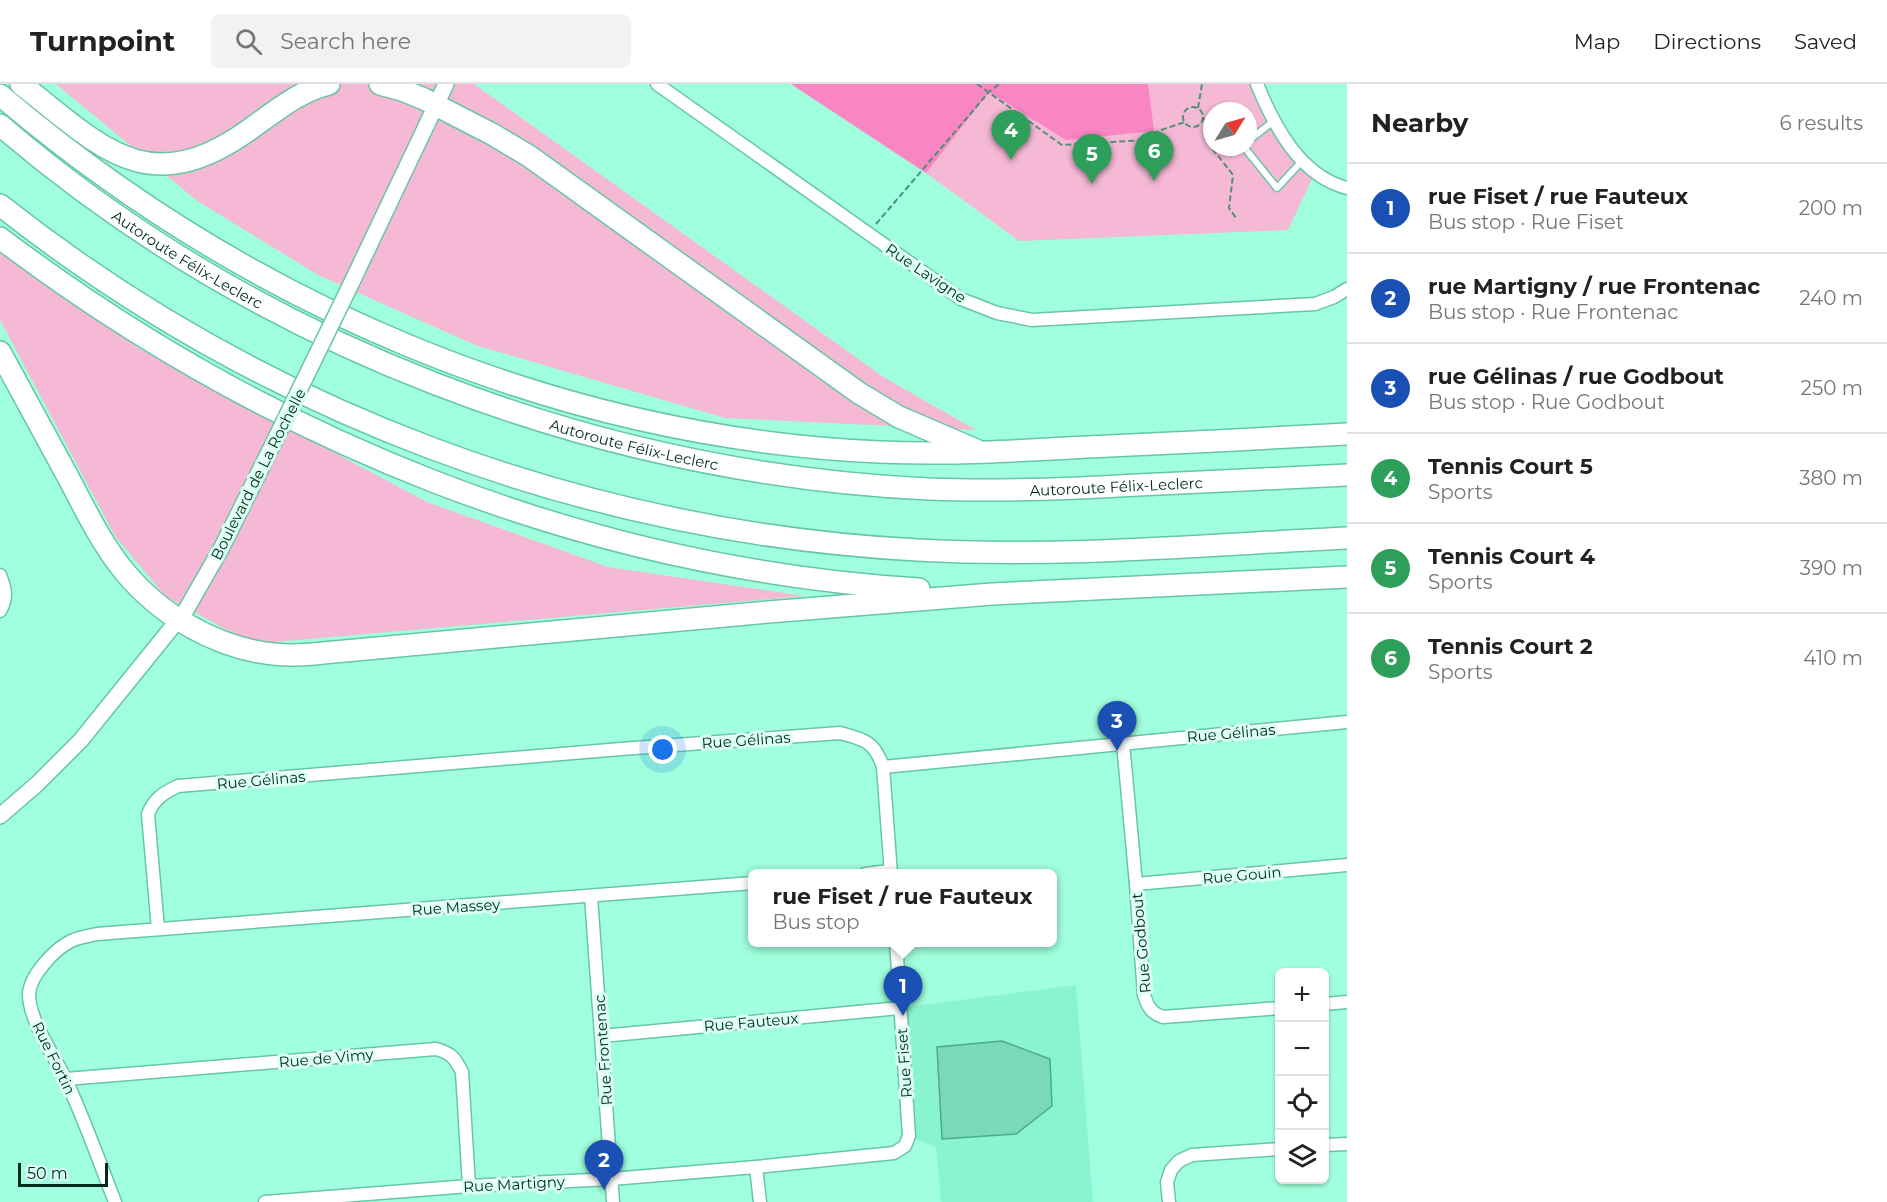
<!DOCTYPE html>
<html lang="en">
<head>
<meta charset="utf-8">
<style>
	body { margin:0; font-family:Montserrat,sans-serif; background:#f2f2f2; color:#222 }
	.controls { position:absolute; right:18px; bottom:18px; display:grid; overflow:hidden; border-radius:9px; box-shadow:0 2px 4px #0004 }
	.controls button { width:54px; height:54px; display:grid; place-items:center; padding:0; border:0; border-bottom:2px solid #e0e0e0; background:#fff; color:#222; font:30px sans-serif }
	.compass { position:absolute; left:1203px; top:18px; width:54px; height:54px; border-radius:50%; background:#fff; box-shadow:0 2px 4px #0004; rotate:53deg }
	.scale { position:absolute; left:18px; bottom:15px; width:90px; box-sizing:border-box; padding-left:6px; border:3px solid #002a1e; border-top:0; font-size:16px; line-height:21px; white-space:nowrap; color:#002a1e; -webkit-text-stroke:4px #dbfff0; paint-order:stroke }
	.you { position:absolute; left:663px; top:666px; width:21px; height:21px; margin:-15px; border:4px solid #fff; border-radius:50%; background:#1a73e8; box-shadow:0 0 0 9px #1a73e833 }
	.badge { display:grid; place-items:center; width:39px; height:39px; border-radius:50%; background:#ab2976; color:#fff; font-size:20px; font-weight:700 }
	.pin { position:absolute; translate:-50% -50px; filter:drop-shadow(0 2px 3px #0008) }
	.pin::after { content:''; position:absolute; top:32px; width:21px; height:18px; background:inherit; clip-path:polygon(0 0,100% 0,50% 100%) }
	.popup { position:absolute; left:748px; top:785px; width:309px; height:78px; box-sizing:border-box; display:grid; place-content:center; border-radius:9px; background:#fff; filter:drop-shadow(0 2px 4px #0005); font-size:20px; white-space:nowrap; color:#767676 }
	.popup b { font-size:22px; color:#222 }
	.popup::after { content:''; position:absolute; left:50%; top:100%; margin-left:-12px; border:12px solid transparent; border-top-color:#fff }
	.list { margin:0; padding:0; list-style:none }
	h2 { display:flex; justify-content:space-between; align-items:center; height:78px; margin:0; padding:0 24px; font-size:26px }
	h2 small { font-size:20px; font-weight:400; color:#767676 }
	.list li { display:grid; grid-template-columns:39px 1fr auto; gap:18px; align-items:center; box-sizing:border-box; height:90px; padding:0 24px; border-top:2px solid #e0e0e0 }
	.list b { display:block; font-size:22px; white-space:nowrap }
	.list p { margin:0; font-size:20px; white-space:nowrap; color:#767676 }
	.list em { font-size:20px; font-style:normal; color:#767676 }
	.icon { flex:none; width:33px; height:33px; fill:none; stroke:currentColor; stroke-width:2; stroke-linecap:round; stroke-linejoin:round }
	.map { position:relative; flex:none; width:1347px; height:1118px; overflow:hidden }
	header { display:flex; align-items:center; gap:36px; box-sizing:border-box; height:84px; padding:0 30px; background:#fff; border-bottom:2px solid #e0e0e0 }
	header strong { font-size:28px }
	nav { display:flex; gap:33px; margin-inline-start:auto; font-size:21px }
	.search { width:420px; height:54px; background:#f2f2f2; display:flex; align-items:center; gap:15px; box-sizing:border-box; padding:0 21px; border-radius:9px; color:#767676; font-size:22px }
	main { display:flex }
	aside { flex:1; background:#fff }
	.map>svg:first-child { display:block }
	.built { fill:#89f4ce }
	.green { fill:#f5b8d5; fill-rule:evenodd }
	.forest { fill:#f986c2 }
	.building { fill:#7ad9b8; stroke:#4bab8c; stroke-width:1.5 }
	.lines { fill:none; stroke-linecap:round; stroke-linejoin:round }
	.service-casing { stroke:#67c6a6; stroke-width:9 }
	.minor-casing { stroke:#67c6a6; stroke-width:15 }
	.tertiary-casing { stroke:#67c6a6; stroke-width:18 }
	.motorway-casing { stroke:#67c6a6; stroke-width:24 }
	.path { stroke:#4d9079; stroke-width:2; stroke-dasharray:6 3; stroke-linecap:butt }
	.service { stroke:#fff; stroke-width:6 }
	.minor { stroke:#fff; stroke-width:12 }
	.tertiary { stroke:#fff; stroke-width:15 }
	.motorway { stroke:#fff; stroke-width:21 }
	.tertiary-bridge-casing { stroke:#67c6a6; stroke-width:18; stroke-linecap:butt }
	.tertiary-bridge { stroke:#fff; stroke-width:15 }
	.labels { text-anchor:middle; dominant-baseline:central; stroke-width:6; stroke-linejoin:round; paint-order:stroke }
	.street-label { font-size:15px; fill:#002a1e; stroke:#dbfff0 }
</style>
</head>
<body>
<header>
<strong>Turnpoint</strong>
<div class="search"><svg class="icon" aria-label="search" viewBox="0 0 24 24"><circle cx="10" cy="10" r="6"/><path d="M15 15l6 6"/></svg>Search here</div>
<nav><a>Map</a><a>Directions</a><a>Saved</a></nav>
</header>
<main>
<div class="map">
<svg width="1347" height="1118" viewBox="0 0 1347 1118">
	<rect width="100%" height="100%" fill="#a0ffdc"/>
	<!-- built -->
	<polygon class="built" points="1076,901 1093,1118 941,1118 936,1063 909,1052 900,924"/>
	<!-- green -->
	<g class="green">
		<polygon points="56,0 474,0 885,294 976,346 725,334 475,261 318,191 196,116"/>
		<path d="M791,0H1252L1313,93L1288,146L1019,157L926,89ZM1212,27H1248V63H1212Z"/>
		<polygon points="0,165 138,264 427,418 608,483 805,512 252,560 165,512 115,452 0,236"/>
	</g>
	<!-- forest -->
	<polygon class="forest" points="791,0 1148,0 1154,47 1066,56 989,8 926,89"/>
	<!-- building -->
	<polygon class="building" points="1002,957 1050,975 1052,1022 1016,1050 942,1055 937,963"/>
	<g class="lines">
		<!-- service casing -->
		<g class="service-casing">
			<g id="service">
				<polyline points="1248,57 1274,37"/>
				<polyline points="1244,63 1277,104 1302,77"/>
			</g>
		</g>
		<!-- minor casing -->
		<g class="minor-casing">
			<g id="minor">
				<polyline points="657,0 961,215 997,229 1032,236 1315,220 1334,213 1347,205"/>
				<path d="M1257,0C1274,42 1300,92 1347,104"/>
				<path d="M0,491C5,504 8,514 0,527"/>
				<path d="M1123,659L1136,800L1144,911C1148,923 1151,929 1163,933L1280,924"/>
				<polyline points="883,683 1347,638"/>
				<polyline points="865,790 890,787"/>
				<polyline points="1136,800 1347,781"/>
				<polyline points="591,813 613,1118"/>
				<path d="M158,845L148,730C154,715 163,709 178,702L621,665L840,649C864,655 875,658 883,683L891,790"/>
				<polyline points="1324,920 1347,918"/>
				<polyline points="602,952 900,924"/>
				<path d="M66,995L436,965C451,969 455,974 462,988L469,1102"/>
				<polyline points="1324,1061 1347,1060"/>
				<polyline points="756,1083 760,1118"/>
				<path d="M115,1118C99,1077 84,1034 65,994C53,970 29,936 29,910C30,891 55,865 71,857C79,853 88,852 97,850L753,799"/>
				<polyline points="265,1118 469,1102 611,1095 756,1083 894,1069 905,1062 909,1052 896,858"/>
				<polyline points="1169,1118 1167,1098 1171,1086 1179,1077 1192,1071 1280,1065"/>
			</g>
		</g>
		<!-- tertiary casing -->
		<g class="tertiary-casing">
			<g id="tertiary">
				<polyline points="351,200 446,0"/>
				<polyline points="0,732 37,700 81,656 186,526 222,463 273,360"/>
			</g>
		</g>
		<!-- motorway casing -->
		<g class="motorway-casing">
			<g id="motorway">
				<path d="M21,0C100,62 147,117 246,48C272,30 298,7 329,0"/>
				<polyline points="380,0 402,6 424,15 492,50 529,72 859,309 899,333 976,366"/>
				<path d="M0,11C246,220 554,353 879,368C949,371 1018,367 1088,363C1174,359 1261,355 1347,350"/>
				<path id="s1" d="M0,41C256,261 593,389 929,405C999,408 1069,405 1138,401C1208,398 1277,394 1347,391"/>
				<path d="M0,121C262,328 584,448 917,466C1060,474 1204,461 1347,454"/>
				<path d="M0,154C267,356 583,484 919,505"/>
				<path d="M0,268C23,310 45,351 68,393C85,425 101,459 124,487C160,531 216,564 273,570C289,572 306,571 323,569L768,528L992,510L1347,493"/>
			</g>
		</g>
		<!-- path -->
		<g class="path">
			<polyline points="977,0 1062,61 1146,56 1158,47 1185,38"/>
			<circle cx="1193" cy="33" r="10"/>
			<polyline points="1198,24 1202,0"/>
			<polyline points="1203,35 1212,38"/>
			<polyline points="1209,38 1212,64 1233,91 1229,124 1236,134"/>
			<polyline points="876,140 989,8 999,0"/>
		</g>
		<!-- service -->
		<use href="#service" class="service"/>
		<!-- minor -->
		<use href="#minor" class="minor"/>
		<!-- tertiary -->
		<use href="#tertiary" class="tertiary"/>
		<!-- motorway -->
		<use href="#motorway" class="motorway"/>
		<!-- tertiary-bridge casing -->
		<g class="tertiary-bridge-casing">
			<polyline id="tertiary-bridge" points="273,360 351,200"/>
		</g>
		<!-- tertiary-bridge -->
		<use href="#tertiary-bridge" class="tertiary-bridge"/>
	</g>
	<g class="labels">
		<!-- street labels -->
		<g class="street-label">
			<text stroke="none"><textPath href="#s1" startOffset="231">Autoroute Félix-Leclerc</textPath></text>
			<text transform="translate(926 189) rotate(34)">Rue Lavigne</text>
			<text stroke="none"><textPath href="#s1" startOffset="717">Autoroute Félix-Leclerc</textPath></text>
			<text transform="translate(258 390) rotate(-63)">Boulevard de La Rochelle</text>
			<text stroke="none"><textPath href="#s1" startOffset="1203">Autoroute Félix-Leclerc</textPath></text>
			<text transform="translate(1231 649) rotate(-5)">Rue Gélinas</text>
			<text transform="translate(746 656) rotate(-4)">Rue Gélinas</text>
			<text transform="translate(261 696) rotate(-5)">Rue Gélinas</text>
			<text transform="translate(1242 791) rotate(-5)">Rue Gouin</text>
			<text transform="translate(456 823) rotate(-4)">Rue Massey</text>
			<text transform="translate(1141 859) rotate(-95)">Rue Godbout</text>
			<text transform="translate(751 938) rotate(-5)">Rue Fauteux</text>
			<text transform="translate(603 966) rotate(-94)">Rue Frontenac</text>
			<text transform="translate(54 974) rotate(64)">Rue Fortin</text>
			<text transform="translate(326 974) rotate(-5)">Rue de Vimy</text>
			<text transform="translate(904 979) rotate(-94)">Rue Fiset</text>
			<text transform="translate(514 1100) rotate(-3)">Rue Martigny</text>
		</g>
	</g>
</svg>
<div class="controls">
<button>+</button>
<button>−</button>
<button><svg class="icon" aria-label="locate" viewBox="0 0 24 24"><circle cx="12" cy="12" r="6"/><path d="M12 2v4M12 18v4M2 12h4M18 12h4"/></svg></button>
<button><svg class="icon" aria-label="layers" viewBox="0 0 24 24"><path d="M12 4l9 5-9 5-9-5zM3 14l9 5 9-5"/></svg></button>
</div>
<svg class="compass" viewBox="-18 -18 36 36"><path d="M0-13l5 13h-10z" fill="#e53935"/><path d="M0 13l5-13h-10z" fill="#767676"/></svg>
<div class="scale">50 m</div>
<div class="you"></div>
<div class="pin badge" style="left:903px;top:932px;background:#1a4fb4">1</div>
<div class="popup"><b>rue Fiset / rue Fauteux</b>Bus stop</div>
<div class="pin badge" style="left:604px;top:1106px;background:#1a4fb4">2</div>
<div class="pin badge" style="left:1117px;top:667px;background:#1a4fb4">3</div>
<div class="pin badge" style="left:1011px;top:76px;background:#2e9e5b">4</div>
<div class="pin badge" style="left:1092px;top:100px;background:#2e9e5b">5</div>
<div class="pin badge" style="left:1154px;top:97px;background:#2e9e5b">6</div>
</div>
<aside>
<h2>Nearby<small>6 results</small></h2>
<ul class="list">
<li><span class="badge" style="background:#1a4fb4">1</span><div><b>rue Fiset / rue Fauteux</b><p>Bus stop · Rue Fiset</p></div><em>200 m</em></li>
<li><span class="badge" style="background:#1a4fb4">2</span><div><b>rue Martigny / rue Frontenac</b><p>Bus stop · Rue Frontenac</p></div><em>240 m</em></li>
<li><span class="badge" style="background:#1a4fb4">3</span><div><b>rue Gélinas / rue Godbout</b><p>Bus stop · Rue Godbout</p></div><em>250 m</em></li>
<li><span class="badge" style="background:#2e9e5b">4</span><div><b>Tennis Court 5</b><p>Sports</p></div><em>380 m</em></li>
<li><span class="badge" style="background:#2e9e5b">5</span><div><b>Tennis Court 4</b><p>Sports</p></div><em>390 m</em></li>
<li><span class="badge" style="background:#2e9e5b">6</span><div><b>Tennis Court 2</b><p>Sports</p></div><em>410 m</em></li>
</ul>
</aside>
</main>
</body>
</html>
